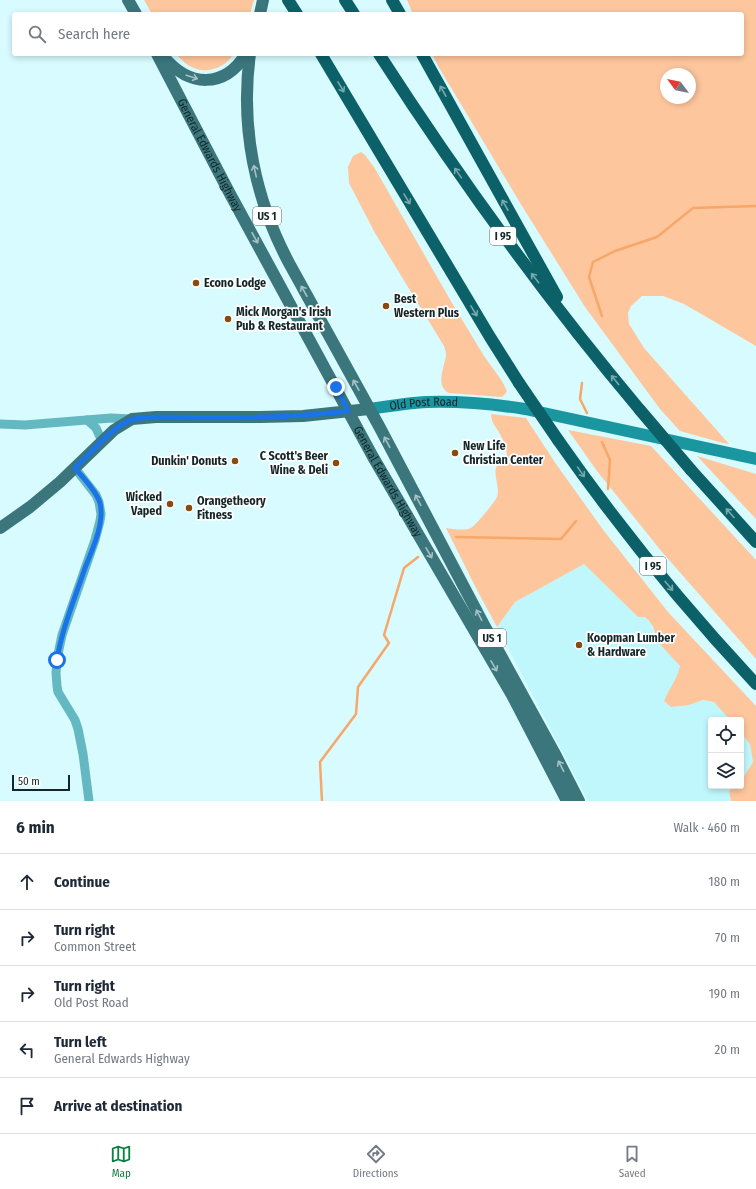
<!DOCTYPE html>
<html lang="en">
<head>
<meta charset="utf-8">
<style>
	body { margin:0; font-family:"Fira Sans Condensed",sans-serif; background:#f6f6f7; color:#1f2937 }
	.controls { position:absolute; right:12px; bottom:12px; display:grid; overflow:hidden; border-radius:4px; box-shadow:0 2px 6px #0003 }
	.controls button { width:36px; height:36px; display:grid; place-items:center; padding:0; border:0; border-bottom:1px solid #e0e1e3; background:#fff; color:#1f2937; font:20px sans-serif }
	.compass { position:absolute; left:660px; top:68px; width:36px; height:36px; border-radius:50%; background:#fff; box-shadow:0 2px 6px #0003; rotate:302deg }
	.scale { position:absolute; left:12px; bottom:10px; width:58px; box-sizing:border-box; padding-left:4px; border:2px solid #142628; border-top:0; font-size:11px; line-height:14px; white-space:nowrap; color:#142628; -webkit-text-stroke:3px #fff; paint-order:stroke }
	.stop { position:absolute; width:12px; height:12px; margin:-9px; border:3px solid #1a73e8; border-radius:50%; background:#fff }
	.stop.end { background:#1a73e8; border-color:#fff; box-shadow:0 1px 4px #0008 }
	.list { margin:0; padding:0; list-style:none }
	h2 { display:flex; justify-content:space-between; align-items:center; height:52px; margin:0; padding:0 16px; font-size:17px }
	h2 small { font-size:13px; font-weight:400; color:#747a83 }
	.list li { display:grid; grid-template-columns:26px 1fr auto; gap:12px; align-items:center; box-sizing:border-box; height:56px; padding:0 16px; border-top:1px solid #e0e1e3 }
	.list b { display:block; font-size:15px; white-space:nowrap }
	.list p { margin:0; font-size:13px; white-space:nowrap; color:#747a83 }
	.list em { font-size:13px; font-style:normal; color:#747a83 }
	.icon { flex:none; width:22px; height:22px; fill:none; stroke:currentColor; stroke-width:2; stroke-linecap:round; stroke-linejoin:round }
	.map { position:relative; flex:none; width:756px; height:801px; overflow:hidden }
	.search { position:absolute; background:#fff; box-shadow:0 2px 6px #0003; left:12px; right:12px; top:12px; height:44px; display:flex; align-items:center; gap:10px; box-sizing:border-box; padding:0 14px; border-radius:4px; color:#747a83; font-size:15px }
	.sheet { height:332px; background:#fff }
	nav { display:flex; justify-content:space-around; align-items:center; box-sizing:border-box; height:56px; border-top:1px solid #e0e1e3; background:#fff; font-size:11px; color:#747a83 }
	nav a { display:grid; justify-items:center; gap:2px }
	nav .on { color:#0b8043 }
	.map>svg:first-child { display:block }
	.built { fill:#c0f7fd }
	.green { fill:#fdc69d; fill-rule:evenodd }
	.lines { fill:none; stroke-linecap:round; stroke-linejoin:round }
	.stream { stroke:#f7a768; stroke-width:2.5 }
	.minor { stroke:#64b8c1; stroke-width:9 }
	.secondary { stroke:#1a96a1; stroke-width:12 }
	.primary { stroke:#3a767c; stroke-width:12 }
	.motorway { stroke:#0c6169; stroke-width:12 }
	.motorway-bridge { stroke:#0c6169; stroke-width:12 }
	.oneway { stroke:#a6c1c4 }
	.oneway2 { stroke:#79a8ac }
	.route { stroke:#1a73e8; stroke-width:5 }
	.poi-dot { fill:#894a0e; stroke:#fff; stroke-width:1.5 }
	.labels { text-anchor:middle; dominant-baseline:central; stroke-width:3.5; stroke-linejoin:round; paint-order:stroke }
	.shield { fill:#fff; stroke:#5a6768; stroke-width:1 }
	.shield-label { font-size:11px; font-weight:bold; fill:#142628 }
	.street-label { font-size:12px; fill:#142628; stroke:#fff }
	.poi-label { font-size:12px; font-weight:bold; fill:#142628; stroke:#fff; text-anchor:start }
</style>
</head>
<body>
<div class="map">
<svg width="756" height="801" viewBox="0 0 756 801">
	<rect width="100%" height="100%" fill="#d7fbff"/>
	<!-- built -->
	<g class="built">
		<polygon points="584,564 638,617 645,617 649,621 658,642 680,666 678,676 667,694 664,701 671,707 689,705 703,700 714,702 730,720 711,720 711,786 735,786 729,791 731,801 588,801 497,627 515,602"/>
		<polygon points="741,733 750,744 753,762 741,781"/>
	</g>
	<!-- green -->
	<g class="green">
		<polygon points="144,0 254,0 250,14 152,14"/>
		<path d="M407,0H756V346L684,304L663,296H642L631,306L628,313L629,324L644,348L729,444L723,443L680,431L660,409L585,307L522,206L438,66L432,54H742V14H413ZM666,74H690V98H666Z"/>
		<path d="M176,54H233C227,67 207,74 194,68C187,66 181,59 176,54Z"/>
		<path d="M361,152L365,155L374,167L452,303L484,356L502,381L507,391L506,393L502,397L449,393C435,386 444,368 446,356C446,352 445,349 444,346L375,233L349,183L348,167L353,156Z"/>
		<path d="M491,414L526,418L556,464L604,531L668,612L756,706V801H731L729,791L735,786H741V781L753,762L750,744L741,733V720H730L714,702L703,700L689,705L671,707L664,701C669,688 677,680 680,666L658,642L653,627L649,621L645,617H638L584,564L515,602L497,627L477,590L446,528C452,529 465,531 471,528C475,526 495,502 497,497C501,486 491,473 498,464C500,461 504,458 507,455C506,447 504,441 500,434C495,425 492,425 491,414Z"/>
		<polygon points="568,430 651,446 756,560 756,659 662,552 597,471"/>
		<polygon points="697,456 756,474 756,519"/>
	</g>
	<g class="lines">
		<!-- stream -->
		<g class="stream">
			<polyline points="602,316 589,277 593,262 615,251 657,237 693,208 756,206"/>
			<polyline points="582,383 580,399 587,413"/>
			<polyline points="602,442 610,460 608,489"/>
			<polyline points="456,537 561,539 576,521"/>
			<polyline points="322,801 320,762 356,714 358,687 389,643 384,635 404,568 418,557"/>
		</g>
		<!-- minor -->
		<g class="minor">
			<polyline points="87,420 96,428 102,441"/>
			<polyline points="0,424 25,425 111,418 132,419"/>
			<polyline points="75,468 96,495 99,502 101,514 100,521 95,540 62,635 57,659 56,673 57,686 58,692 75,720 78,729 83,754 89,801"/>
		</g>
		<!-- secondary -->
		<path class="secondary" id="s1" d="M369,409C389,406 408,403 427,402C460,401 493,404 525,409L756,459"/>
		<!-- primary -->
		<g class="primary">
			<polyline points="128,0 136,14"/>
			<polyline points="260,14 263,0"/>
			<path id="s2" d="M157,54L229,192L373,457L512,695L567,801"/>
			<path d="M250,54C240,127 255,199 289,263L379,426L484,625L556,756L579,801"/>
			<path d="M164,57C189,87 224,89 246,54"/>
			<polyline points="0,528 30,507 60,482 114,430 132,419 156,417 260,417 303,416 369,409"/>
		</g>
		<!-- motorway -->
		<g class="motorway">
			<polyline points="288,0 297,14"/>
			<polyline points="345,0 354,14"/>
			<polyline points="392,0 400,14"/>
			<polyline points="321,54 490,337 519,383"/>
			<path d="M379,54C459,178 545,297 640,410"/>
			<polyline points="422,54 557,297"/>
			<path d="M558,440C618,526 684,607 756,684"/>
			<polyline points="691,470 756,542"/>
		</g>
		<!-- motorway-bridge -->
		<g class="motorway-bridge">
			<polyline points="519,383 558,440"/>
			<polyline points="640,410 691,470"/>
		</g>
	</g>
	<!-- one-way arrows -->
	<defs><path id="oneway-shaft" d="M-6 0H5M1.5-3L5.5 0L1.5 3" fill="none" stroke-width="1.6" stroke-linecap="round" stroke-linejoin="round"/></defs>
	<g class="oneway">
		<use href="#oneway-shaft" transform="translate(192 77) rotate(18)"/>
		<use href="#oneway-shaft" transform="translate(255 171) rotate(-102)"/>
		<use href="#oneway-shaft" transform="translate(255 238) rotate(61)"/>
		<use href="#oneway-shaft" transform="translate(304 291) rotate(-119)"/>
		<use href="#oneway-shaft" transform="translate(356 385) rotate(-119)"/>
		<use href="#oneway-shaft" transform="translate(387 442) rotate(-118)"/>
		<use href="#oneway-shaft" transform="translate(418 500) rotate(-118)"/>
		<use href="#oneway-shaft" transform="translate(429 553) rotate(60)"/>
		<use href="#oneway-shaft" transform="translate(479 615) rotate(-118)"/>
		<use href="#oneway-shaft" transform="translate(494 666) rotate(60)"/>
		<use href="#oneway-shaft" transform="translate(561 766) rotate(-117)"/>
	</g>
	<g class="oneway2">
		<use href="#oneway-shaft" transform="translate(341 87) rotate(59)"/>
		<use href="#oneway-shaft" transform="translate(443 91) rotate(-119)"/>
		<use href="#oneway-shaft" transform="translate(458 173) rotate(-125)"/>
		<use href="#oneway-shaft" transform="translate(407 199) rotate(59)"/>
		<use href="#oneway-shaft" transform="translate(505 205) rotate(-119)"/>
		<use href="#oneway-shaft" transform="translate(535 278) rotate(-128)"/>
		<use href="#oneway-shaft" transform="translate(474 311) rotate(59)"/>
		<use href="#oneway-shaft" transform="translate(615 380) rotate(-129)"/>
		<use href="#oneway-shaft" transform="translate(581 472) rotate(55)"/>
		<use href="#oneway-shaft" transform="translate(730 513) rotate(-132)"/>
		<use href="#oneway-shaft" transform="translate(669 586) rotate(50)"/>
	</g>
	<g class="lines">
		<!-- route -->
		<path class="route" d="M57,660C62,628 75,598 85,568C92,550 105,523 100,503C96,490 83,478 75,468C90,454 114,424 134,419C141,418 148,418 156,417C220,418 285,419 348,411L336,387"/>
	</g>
	<!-- markers -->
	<g class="poi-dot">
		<circle cx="196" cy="283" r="4"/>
		<circle cx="386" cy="306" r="4"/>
		<circle cx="228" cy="319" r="4"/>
		<circle cx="455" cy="453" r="4"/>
		<circle cx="235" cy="461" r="4"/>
		<circle cx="336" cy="463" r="4"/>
		<circle cx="170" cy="504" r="4"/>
		<circle cx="189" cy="508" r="4"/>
		<circle cx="579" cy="645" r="4"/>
	</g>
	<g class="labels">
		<!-- shield labels -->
		<g class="shield">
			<rect x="253" y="207" width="28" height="18" rx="3"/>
			<rect x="490" y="227" width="26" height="18" rx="3"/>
			<rect x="640" y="557" width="26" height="18" rx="3"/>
			<rect x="478" y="629" width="28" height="18" rx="3"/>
		</g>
		<g class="shield-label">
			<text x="267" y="216">US 1</text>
			<text x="503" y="236">I 95</text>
			<text x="653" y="566">I 95</text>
			<text x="492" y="638">US 1</text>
		</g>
		<!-- street labels -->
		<g class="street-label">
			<text stroke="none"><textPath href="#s2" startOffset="114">General Edwards Highway</textPath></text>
			<text stroke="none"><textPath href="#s1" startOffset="55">Old Post Road</textPath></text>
			<text stroke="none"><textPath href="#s2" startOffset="486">General Edwards Highway</textPath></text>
		</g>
		<!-- poi labels -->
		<g class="poi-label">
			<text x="204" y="283">Econo Lodge</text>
			<text x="394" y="299">Best<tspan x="394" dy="14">Western Plus</tspan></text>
			<text x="236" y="312">Mick Morgan's Irish<tspan x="236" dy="14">Pub &amp; Restaurant</tspan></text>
			<text x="463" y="446">New Life<tspan x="463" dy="14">Christian Center</tspan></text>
			<text x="328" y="456" text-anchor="end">C Scott's Beer<tspan x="328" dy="14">Wine &amp; Deli</tspan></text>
			<text x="227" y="461" text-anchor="end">Dunkin' Donuts</text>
			<text x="162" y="497" text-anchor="end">Wicked<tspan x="162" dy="14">Vaped</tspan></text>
			<text x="197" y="501">Orangetheory<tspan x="197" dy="14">Fitness</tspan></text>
			<text x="587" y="638">Koopman Lumber<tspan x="587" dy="14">&amp; Hardware</tspan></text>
		</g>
	</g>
</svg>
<div class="controls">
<button><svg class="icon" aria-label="locate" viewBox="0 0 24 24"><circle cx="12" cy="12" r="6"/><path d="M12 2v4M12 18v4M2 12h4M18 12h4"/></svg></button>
<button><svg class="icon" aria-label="layers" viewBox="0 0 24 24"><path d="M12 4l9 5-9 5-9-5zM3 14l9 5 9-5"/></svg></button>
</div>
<svg class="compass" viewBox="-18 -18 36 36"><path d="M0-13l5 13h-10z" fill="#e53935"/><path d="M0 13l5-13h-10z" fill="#747a83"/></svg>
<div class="scale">50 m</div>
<div class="stop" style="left:57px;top:660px"></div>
<div class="stop end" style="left:336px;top:387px"></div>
<div class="search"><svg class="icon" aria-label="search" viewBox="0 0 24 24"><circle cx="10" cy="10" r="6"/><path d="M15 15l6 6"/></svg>Search here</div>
</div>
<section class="sheet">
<h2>6 min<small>Walk · 460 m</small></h2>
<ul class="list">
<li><svg class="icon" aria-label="ahead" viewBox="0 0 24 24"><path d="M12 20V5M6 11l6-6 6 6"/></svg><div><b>Continue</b></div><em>180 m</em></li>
<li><svg class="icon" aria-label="right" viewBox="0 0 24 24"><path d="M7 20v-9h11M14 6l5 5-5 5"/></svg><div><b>Turn right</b><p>Common Street</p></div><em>70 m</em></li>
<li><svg class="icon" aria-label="right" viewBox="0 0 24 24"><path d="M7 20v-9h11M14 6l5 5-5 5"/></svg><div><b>Turn right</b><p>Old Post Road</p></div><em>190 m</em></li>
<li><svg class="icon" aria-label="left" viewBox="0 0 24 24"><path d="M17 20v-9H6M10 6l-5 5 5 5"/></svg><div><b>Turn left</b><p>General Edwards Highway</p></div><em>20 m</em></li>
<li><svg class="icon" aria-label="arrive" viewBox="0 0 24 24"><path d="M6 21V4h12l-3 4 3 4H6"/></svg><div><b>Arrive at destination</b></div></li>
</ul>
</section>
<nav>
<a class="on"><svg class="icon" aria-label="map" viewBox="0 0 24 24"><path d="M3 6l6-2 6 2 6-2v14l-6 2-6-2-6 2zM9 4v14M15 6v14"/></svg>Map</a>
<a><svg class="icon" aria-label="directions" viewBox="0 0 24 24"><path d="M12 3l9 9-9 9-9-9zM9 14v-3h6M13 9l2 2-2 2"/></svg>Directions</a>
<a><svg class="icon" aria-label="saved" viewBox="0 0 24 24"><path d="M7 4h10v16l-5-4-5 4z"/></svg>Saved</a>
</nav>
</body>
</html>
